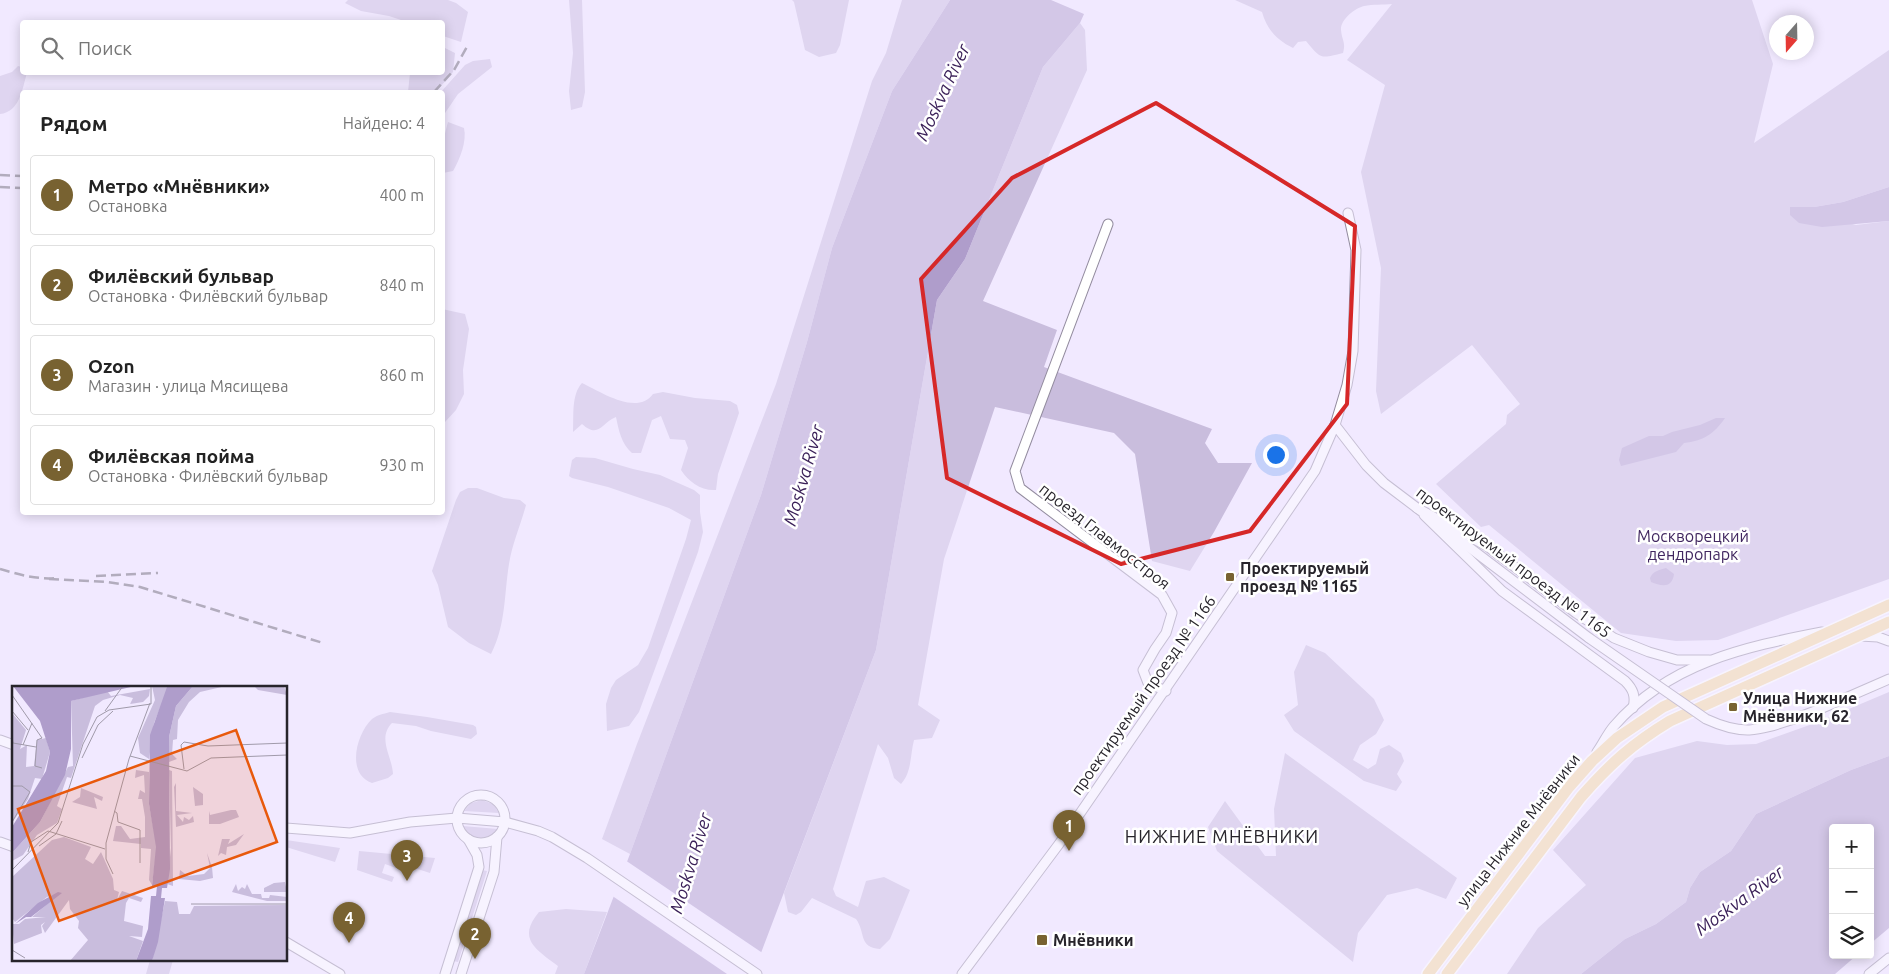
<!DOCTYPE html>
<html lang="ru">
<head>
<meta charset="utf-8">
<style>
	body { margin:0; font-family:Ubuntu,sans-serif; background:#f6f6f6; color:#222 }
	.controls { position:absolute; right:15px; bottom:15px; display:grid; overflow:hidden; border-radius:5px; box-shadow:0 2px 12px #0003 }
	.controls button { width:45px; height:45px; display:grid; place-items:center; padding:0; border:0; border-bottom:1px solid #e0e0e0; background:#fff; color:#222; font:25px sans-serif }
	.compass { position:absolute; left:1769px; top:15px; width:45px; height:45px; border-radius:50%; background:#fff; box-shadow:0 2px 12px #0003; rotate:200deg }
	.you { position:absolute; left:1275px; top:454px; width:18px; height:18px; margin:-12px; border:4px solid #fff; border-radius:50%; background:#1a73e8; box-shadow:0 0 0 8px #1a73e833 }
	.badge { display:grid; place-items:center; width:32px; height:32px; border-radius:50%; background:#786231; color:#fff; font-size:16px; font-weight:700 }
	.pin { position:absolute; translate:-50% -41px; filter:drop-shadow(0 1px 2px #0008) }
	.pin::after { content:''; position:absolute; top:26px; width:18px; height:15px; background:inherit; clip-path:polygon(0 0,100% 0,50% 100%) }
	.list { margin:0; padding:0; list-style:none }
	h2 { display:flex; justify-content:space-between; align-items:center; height:65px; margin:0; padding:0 20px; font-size:21px }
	h2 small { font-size:16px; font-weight:400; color:#767676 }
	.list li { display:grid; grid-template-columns:32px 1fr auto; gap:15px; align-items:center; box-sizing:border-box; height:80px; margin:0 10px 10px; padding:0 10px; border:1px solid #e0e0e0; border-radius:5px }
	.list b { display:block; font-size:19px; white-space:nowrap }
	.list p { margin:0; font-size:16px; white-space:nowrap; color:#767676 }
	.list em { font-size:16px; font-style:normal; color:#767676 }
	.icon { flex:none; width:28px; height:28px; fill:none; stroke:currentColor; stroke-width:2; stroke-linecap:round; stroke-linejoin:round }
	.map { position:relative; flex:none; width:1889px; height:974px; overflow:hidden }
	.search { position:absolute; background:#fff; box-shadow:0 2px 12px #0003; left:20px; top:20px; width:425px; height:55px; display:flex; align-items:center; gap:12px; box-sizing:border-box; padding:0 18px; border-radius:5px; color:#767676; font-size:19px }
	.panel { position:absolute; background:#fff; box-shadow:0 2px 12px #0003; left:20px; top:90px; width:425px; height:425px; border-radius:5px }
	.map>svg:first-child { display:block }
	.green { fill:#c9bddd }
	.water { fill:#af9dcb }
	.pier { fill:#f1e9ff }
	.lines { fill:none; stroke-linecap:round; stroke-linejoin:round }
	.minor-casing { stroke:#938c9f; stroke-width:11 }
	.major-casing { stroke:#fff; stroke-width:14 }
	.minor { stroke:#fff; stroke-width:9 }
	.major { stroke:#f5d99b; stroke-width:11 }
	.rail { stroke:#66626d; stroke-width:2.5; stroke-dasharray:10 5; stroke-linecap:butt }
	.minor-bridge-casing { stroke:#938c9f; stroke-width:11; stroke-linecap:butt }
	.minor-bridge { stroke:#fff; stroke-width:9 }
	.marked { fill:none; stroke:#d62828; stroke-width:4; stroke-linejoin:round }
	.poi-dot { fill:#786231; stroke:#fff; stroke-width:2 }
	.labels { text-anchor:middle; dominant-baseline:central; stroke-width:5; stroke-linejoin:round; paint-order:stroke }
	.street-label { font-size:16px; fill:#27242b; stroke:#fff }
	.park-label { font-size:16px; fill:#412760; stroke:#fff }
	.poi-label { font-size:16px; font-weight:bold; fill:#27242b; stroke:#fff; text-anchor:start }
	.water-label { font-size:18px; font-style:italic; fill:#3b2159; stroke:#fff }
	.neighbourhood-label { font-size:18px; letter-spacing:1px; fill:#27242b; stroke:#fff }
	.inset-road { fill:none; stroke:#a09aaa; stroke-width:1 }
	.view { fill:#e8590c; fill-opacity:0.15; stroke:#e8590c; stroke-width:2.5 }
	.inset-edge { fill:none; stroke:#27242b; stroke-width:2.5 }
</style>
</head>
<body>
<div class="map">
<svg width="1889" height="974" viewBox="0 0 1889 974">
	<rect width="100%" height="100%" fill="#f1e9ff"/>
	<!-- green -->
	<g class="green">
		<polygon points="348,0 448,0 456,3 468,12 461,42 443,36 442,22 407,22 389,16 361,11 345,3"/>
		<polygon points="569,0 582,0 585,92 582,107 571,110 569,91 573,53"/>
		<polygon points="792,0 849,0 840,45 836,53 819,57 805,50 794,2"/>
		<polygon points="902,0 950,0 892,91 832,248 807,342 761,495 630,854 602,839 637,744 776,384 872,81 886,53"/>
		<path d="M1235,0H1752L1773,64L1754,143L1889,50V187L1843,202L1814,207H1790L1856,225L1889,221V579L1718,640L1676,641L1621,633L1489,525L1481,527L1436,484L1506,424L1507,415L1520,404L1472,345L1381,414L1376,391L1381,268L1361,172L1385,85L1347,60L1392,4C1383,5 1373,4 1364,6C1355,8 1340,20 1341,30C1342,41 1346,42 1343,53C1320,59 1321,59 1306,41L1298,42L1293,48C1277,40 1267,30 1262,12Z"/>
		<path d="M1080,23L1085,30L1087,70L983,301L1057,330L1044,367L1212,429L1205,443L1218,463H1252L1214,532L1190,571L1152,561L1135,454L1114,433L995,407L944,559L918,705L940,720L932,738L914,740C910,755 912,772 901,784L894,778L888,758L878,744L833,889L836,896L858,907L866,881L884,877L910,890L890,939L880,949C858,947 866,933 856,919L812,898L801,912L796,915L788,912L784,893L876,650L937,300L965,259L1043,67Z"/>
		<polygon points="443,47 455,53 453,72 436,92 408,92 410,73 442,72"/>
		<polygon points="490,59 492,67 458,94 443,116 442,92 441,92 465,65 473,61"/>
		<path d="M18,66L22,67V72L27,73C22,89 20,112 0,114V76L12,72Z"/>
		<path d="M448,122L464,128C467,141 460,159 453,171L443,173V141Z"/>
		<polygon points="442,309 465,314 469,329 463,370 464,394 456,410 445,422 443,423"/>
		<path d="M582,383C601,392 637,416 653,394L663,392L695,398L730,401L737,405L739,413L718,474L716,490C701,491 689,482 681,470L688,448L685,440L670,439L661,416L652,420L641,453H632C621,443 619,431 616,417C601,423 599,439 582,424L573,432C574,416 571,395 582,383Z"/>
		<polygon points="576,457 595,458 633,469 660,475 694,490 700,495 700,512 703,532 698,552 639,712 629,726 607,731 606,704 611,688 616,680 638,665 648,648 686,539 691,520 669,508 608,487 572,478 569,476 572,460"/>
		<path d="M468,488H477L504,498L520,500L526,505C521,524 512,544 509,564C504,595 506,625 491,654L469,643L448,627L438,585L432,571L456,500L460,492Z"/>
		<polygon points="1306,645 1325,653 1374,699 1384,720 1376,734 1360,745 1353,760 1368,769 1376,764 1380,749 1389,745 1401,753 1404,761 1397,774 1402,782 1396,791 1364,781 1294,731 1284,715 1298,705 1294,672"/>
		<polygon points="1889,692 1889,756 1851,770 1756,814 1731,851 1700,872 1690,888 1686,902 1656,924 1625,939 1581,974 1507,974 1538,928 1586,885 1553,850 1635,758 1697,741 1727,745 1756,744 1818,722"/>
		<path d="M390,712L427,717L473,725L476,727L477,734L471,739L431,731L416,726L392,723C377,738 392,756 393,774L388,778L372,783C346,774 356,734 372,719C377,715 383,714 390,712Z"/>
		<polygon points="1285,753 1457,878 1446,899 1417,888 1387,895 1358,933 1353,962 1217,851 1208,827 1225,801 1265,856 1276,856 1274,809"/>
		<polygon points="482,800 493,804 499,813 464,811 471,803"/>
		<path d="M463,826L498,829C488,842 470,841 463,826Z"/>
		<polygon points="286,840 340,848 335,862 286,847"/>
		<polygon points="359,851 435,858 430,873 402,864 398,865 396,868 385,864 382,873 394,877 392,882 357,870"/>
		<polygon points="482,870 487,871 458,962 453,961"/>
		<path d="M566,909L607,912L584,974H555L558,966C537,950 516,939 539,912Z"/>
		<polygon points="150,960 173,960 169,974 146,974"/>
	</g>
	<!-- water -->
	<g class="water">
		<polygon points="950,0 1051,0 1084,14 1080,23 1043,67 965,259 937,300 876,650 753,974 584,974 630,854 761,495 807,342 832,248 892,91"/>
		<polygon points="1889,187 1889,221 1822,227 1799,223 1790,215 1790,207 1814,207 1843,202"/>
		<path d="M1716,418H1725C1714,434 1703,441 1684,443L1676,452L1621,466L1619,460L1622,448L1649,436H1663L1672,432L1700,425Z"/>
		<path d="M1666,568L1674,574C1672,589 1661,586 1651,582L1650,578C1653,571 1659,570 1666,568Z"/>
		<polygon points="1889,756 1889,928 1870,944 1870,828 1833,828 1833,955 1857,955 1835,974 1581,974 1625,939 1656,924 1686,902 1690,888 1700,872 1731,851 1756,814 1851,770"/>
	</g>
	<!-- pier -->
	<polygon class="pier" points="625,860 764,954 756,974 727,974 611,895"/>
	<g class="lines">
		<!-- minor casing -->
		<g class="minor-casing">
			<g id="minor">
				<polyline points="1108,224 1015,471 1020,488 1162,595 1172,613 1166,633 1155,649 1143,670 1148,683 1166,691"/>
				<polyline points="1335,425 1366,465 1384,483 1421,511"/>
				<polyline points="1417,508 1487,546 1576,613 1614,638 1649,652 1677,660 1709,660"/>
				<path d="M1424,515L1502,591L1625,681C1633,689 1636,696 1633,708"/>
				<polyline points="1441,526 1589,638"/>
				<polyline points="1860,636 1878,637 1889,641"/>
				<polyline points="1794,719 1818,710 1889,679"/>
				<polyline points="0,740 14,745"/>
				<path d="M1597,752C1603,744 1607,734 1614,726C1669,663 1744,647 1822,632"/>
				<circle cx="481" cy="819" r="24"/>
				<polyline points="286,828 350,833 410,822 457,818 505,822 538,831 552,837 587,858 757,974"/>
				<polyline points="0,842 14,847"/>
				<polyline points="286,942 340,974"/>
				<polyline points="445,974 479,867 477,855 468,839"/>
				<polyline points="461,974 494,872 497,837"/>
				<polyline points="962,974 1059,844 1315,471 1335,425 1347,385 1353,351 1356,250 1348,213"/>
				<polyline points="1869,974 1889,958"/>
			</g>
		</g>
		<!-- major casing -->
		<g class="major-casing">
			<g id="major">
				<polyline points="1428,974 1569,787 1592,761 1617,738 1663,707 1889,605"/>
				<path d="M1447,974L1581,797C1610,764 1632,744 1670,721L1889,622"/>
			</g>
		</g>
		<!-- minor -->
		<use href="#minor" class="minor"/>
		<!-- major -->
		<use href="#major" class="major"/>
		<!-- rail -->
		<g class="rail">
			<polyline points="434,92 454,70 468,45"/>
			<polyline points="0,175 22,176"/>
			<polyline points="0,187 22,188"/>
			<path d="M0,569C17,574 38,580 56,578"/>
			<polyline points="96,576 158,573"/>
			<polyline points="49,579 107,582 140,587 323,643"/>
		</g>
		<!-- minor-bridge casing -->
		<g class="minor-bridge-casing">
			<path id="minor-bridge" d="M1589,638L1706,719C1743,736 1757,731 1794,719"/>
		</g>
		<!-- minor-bridge -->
		<use href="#minor-bridge" class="minor-bridge"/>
	</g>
	<!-- marked area -->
	<path d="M0 0H1889V974H0ZM1156,103L1355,226L1347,404L1250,531L1121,564L947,478L921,279L1012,178Z" fill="#f1e9ff" fill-opacity=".55" fill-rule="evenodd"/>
	<path class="marked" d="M1156,103L1355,226L1347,404L1250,531L1121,564L947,478L921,279L1012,178Z"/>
	<!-- markers -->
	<g class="poi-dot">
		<rect x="1225" y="572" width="10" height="10" rx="2.5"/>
		<rect x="1728" y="702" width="10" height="10" rx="2.5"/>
		<rect x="1036" y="934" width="12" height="12" rx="2.5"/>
	</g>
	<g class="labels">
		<!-- street labels -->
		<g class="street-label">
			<text transform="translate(1105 536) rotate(38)">проезд Главмосстроя</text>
			<text transform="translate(1514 562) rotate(37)">проектируемый проезд № 1165</text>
			<text transform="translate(1143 695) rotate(-55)">проектируемый проезд № 1166</text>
			<text transform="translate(1518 830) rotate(-52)">улица Нижние Мнёвники</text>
		</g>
		<!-- park labels -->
		<g class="park-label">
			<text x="1693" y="536">Москворецкий<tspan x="1693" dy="18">дендропарк</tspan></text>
		</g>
		<!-- poi labels -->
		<g class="poi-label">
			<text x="1240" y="568">Проектируемый<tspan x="1240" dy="18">проезд № 1165</tspan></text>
			<text x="1743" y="698">Улица Нижние<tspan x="1743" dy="18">Мнёвники, 62</tspan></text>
			<text x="1053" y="940">Мнёвники</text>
		</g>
		<!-- water labels -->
		<g class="water-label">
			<text transform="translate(942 92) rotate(-65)">Moskva River</text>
			<text transform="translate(803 475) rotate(-74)">Moskva River</text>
			<text transform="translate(690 863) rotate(-73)">Moskva River</text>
			<text transform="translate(1739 900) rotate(-36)">Moskva River</text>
		</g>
		<!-- neighbourhood labels -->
		<g class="neighbourhood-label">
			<text x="1222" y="836">НИЖНИЕ МНЁВНИКИ</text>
		</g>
	</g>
	<!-- overview -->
	<g transform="translate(12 686)">
		<rect width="275" height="275" fill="#f1e9ff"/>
		<path d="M140,0H157L142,37L137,73L128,67L126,52L143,14ZM181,0H214L188,6L177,16L166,34L165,53L161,54L160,68L165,73L157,76V51L164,20ZM242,0H272L275,9L246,4ZM138,3L137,10L131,16L118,18L121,12L108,9L91,14L83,20L59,92L55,91L45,120L50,123L45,137L25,149L11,169L0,175V167L28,136L56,81L61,80L59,15L95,5L99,10ZM0,27L14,44L8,63L15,59L14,81L22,80L25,54L34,52L38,66L30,93L23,92L16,113L0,137ZM124,84L137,86V118L145,161L140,199L137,194L139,163L129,162V158L101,155L104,140H109L118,153L133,151V131L130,113H126L128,104L133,107L132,89L123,92ZM157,84L160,85L161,200L155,198L159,162ZM164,97V125L180,127L165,129L171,136L172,131L177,134L181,130L182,136L164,141L162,101ZM181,101L191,108V119L183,120ZM69,102L91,111L90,115L82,111L85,123L60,116L68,111ZM219,124H224L227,131L208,138H197V125L198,129ZM232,148L224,159L215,161L214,169L209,167L206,170L210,153H218L216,158ZM52,151L79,161L73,173L81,178L89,166L101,193L102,204L107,206L105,214L110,205L131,212L129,216L117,212L114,217L112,235L131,240L130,251L117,250L131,255L124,275H58L76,254L66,242L67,235L58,223L57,214L33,247L30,240L33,236L29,239L30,247L2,258L0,238H7L13,233L34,231H20L47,208L35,211L3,236L0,232V191L40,154ZM195,167L200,181L201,192L188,195L167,193L168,184L176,190L192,188L198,182ZM273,196L275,206H252V202L262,197ZM224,198L226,205L230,201L233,203L235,198L240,208H249L250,212H257L258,209L275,211V215H255L220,206ZM153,215L165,216L167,228H178L182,220L275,219V275H140Z" fill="#c9bddd"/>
		<path d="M1,0H123L59,15V63L53,89L28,136L0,167V141L34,85L38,66L28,35ZM181,0L164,20L157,51L158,183L155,202H150L149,212H153L146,256L140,275H124L136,243L139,210H144L145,200H140L144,161L137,118L138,49L155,1ZM46,206L50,207L19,231H14L3,238L26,217Z" fill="#af9dcb"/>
		<path class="inset-road" d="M0,9L30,52L25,54L23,80L30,82M0,25L16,44M93,25L111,0M0,50L1,57L24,61M172,56L196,60L275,57M172,56L169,59L172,83M11,59L20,37M118,70L175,85L199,72L275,69M70,72L86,39L101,25M0,100H10L18,106L0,136M102,125L105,127L106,136L128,144V177M27,160L44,148L50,135M16,166L19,156L36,145L93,163M0,184L46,137L71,58L85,31L97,24L139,18V0M101,188L94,173V157L117,73L138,17M179,218H275M0,264L13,272"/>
		<path class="view" d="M224,44L265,156L47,235L6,123Z"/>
		<rect width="275" height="275" class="inset-edge"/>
	</g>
</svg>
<div class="controls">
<button>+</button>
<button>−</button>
<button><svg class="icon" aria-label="layers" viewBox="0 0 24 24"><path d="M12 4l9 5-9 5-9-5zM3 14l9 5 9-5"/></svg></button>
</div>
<svg class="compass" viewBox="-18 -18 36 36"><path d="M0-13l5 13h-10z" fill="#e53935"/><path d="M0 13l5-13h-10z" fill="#767676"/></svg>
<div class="you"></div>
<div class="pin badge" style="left:1069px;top:851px">1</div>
<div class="pin badge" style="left:475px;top:959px">2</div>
<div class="pin badge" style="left:407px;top:881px">3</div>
<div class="pin badge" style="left:349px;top:943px">4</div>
<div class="search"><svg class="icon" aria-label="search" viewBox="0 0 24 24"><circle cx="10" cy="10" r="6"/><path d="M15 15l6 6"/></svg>Поиск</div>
<section class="panel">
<h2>Рядом<small>Найдено: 4</small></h2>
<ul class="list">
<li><span class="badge">1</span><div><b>Метро «Мнёвники»</b><p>Остановка</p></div><em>400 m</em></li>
<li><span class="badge">2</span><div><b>Филёвский бульвар</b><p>Остановка · Филёвский бульвар</p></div><em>840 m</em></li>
<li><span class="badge">3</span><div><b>Ozon</b><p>Магазин · улица Мясищева</p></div><em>860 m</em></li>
<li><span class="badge">4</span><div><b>Филёвская пойма</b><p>Остановка · Филёвский бульвар</p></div><em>930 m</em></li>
</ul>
</section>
</div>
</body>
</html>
